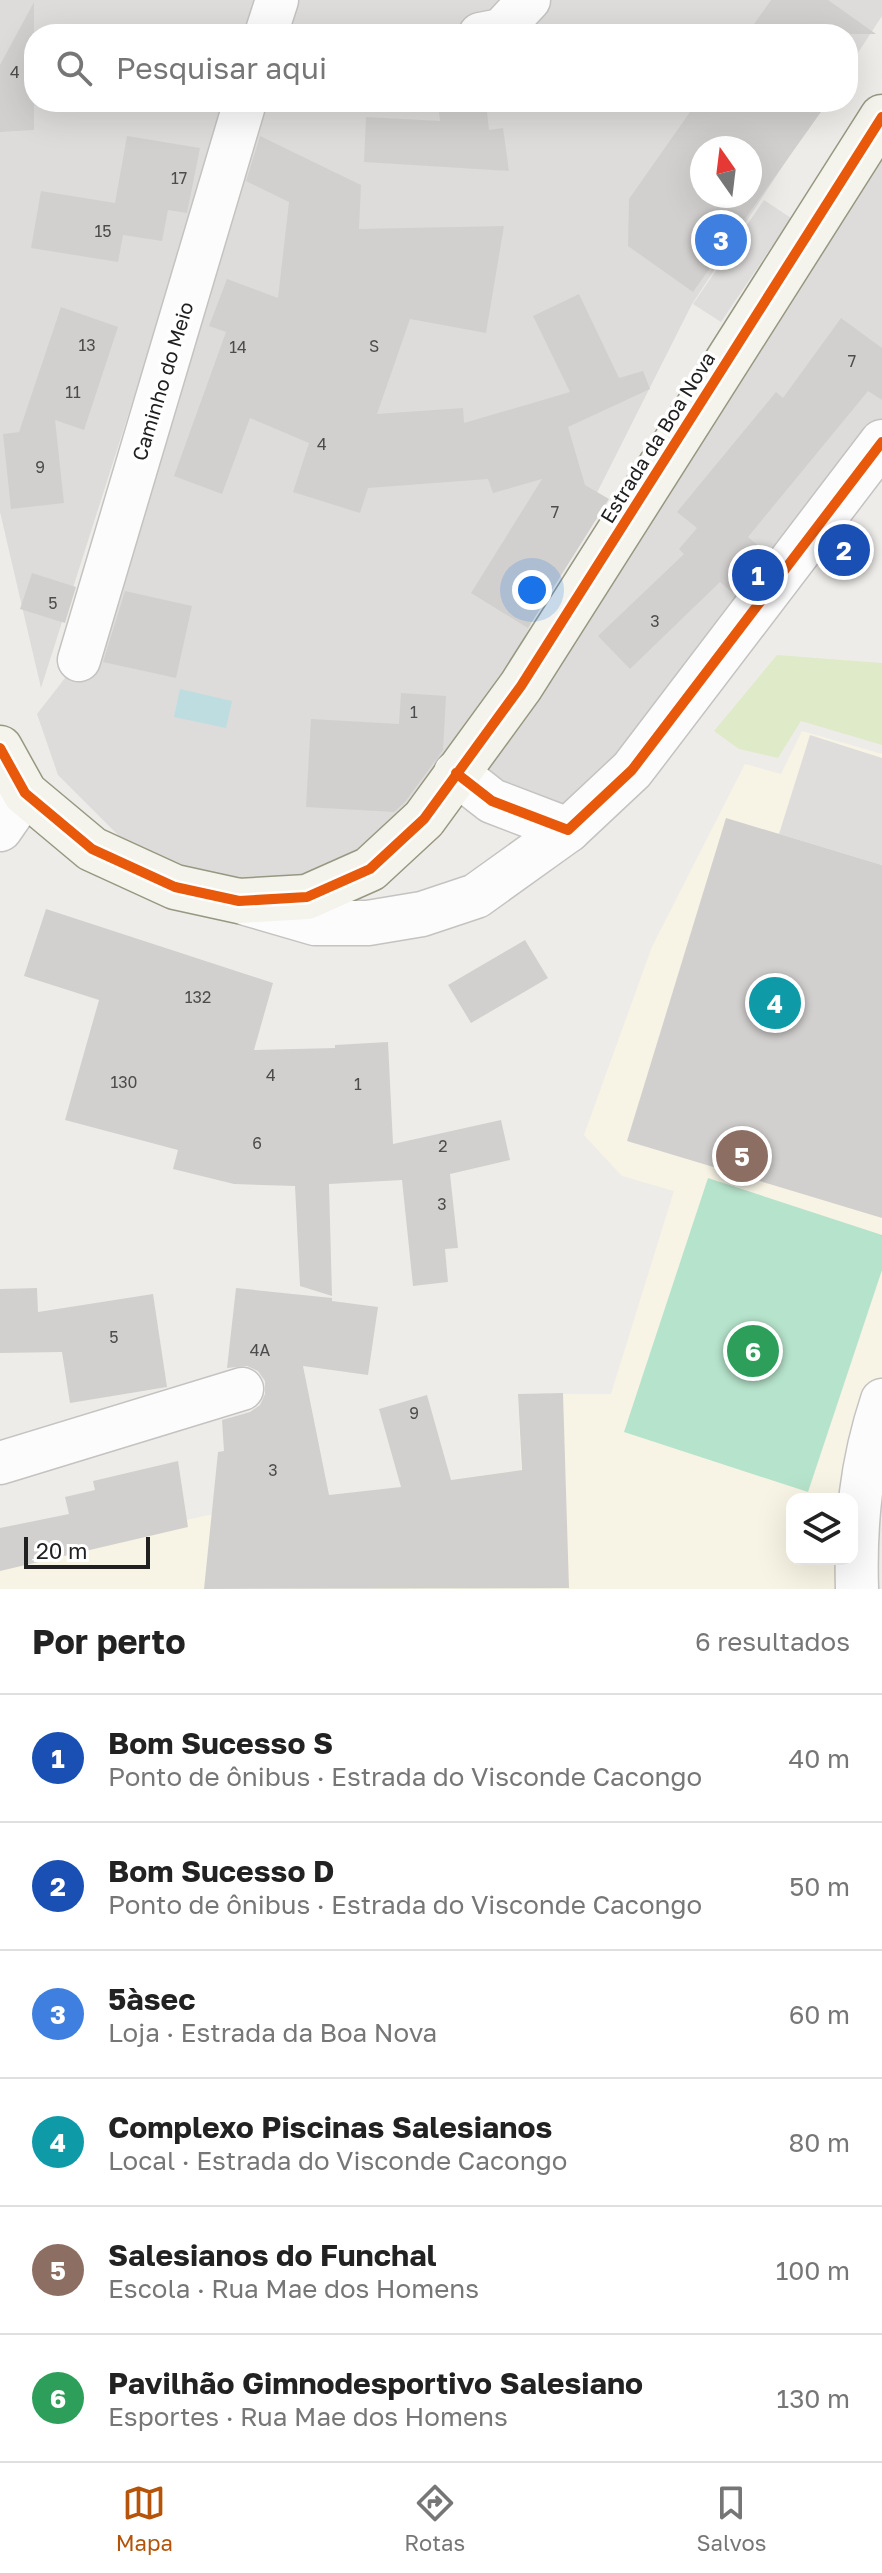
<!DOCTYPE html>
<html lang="pt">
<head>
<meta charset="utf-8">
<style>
	body { margin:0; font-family:"Golos Text",sans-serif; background:#f6f6f6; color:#222 }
	.controls { position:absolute; right:24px; bottom:24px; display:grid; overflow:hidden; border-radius:16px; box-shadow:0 8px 32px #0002 }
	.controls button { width:72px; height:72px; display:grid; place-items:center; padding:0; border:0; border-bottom:2px solid #e0e0e0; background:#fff; color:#222; font:40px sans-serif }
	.compass { position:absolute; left:690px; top:136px; width:72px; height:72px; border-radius:50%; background:#fff; box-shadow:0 8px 32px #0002; rotate:346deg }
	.scale { position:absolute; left:24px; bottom:20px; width:126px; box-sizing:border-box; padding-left:8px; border:4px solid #202020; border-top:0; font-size:22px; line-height:28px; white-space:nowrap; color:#202020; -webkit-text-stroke:6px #fff; paint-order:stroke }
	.you { position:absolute; left:532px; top:590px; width:28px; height:28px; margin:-20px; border:6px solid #fff; border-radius:50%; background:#1a73e8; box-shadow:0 0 0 12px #1a73e833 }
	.badge { display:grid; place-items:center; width:52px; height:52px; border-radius:50%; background:#b45309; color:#fff; font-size:26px; font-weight:700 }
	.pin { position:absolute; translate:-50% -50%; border:4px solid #fff; box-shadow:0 2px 8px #0006 }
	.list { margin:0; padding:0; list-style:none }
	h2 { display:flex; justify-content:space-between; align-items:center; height:104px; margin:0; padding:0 32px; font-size:34px }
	h2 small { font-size:26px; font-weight:400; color:#767676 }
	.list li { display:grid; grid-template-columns:52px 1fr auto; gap:24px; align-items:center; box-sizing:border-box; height:128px; padding:0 32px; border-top:2px solid #e0e0e0 }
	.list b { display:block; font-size:30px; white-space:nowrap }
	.list p { margin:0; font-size:26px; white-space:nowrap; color:#767676 }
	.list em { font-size:26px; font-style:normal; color:#767676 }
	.icon { flex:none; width:44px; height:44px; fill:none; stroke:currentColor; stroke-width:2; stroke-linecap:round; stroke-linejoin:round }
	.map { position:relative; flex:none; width:882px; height:1589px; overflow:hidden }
	.search { position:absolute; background:#fff; box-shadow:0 8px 32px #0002; left:24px; right:24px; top:24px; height:88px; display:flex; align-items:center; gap:20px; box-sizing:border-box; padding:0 28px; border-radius:32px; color:#767676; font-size:30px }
	.sheet { height:872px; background:#fff }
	nav { display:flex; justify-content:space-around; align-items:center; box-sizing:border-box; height:112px; border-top:2px solid #e0e0e0; background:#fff; font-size:22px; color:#767676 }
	nav a { display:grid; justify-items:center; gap:4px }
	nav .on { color:#b45309 }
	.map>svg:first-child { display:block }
	.residential { fill:#dddcda; fill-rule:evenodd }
	.education { fill:#f7f4e5 }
	.grass { fill:#dfeac9 }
	.pitch { fill:#b6e3cb }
	.parking { fill:#dedddc }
	.water { fill:#bedde0 }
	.building { fill:#d2d0ce; fill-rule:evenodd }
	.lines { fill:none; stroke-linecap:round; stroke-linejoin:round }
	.minor-casing { stroke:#c4c3c1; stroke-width:45 }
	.tertiary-casing { stroke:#c4c3c1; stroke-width:47 }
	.secondary-casing { stroke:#989781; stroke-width:47 }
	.minor { stroke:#fcfcfc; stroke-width:42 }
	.tertiary { stroke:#fcfcfc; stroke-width:44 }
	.secondary { stroke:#f4f3ec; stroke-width:44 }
	.cycleway-casing { stroke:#fff; stroke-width:15 }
	.cycleway { stroke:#e8590c; stroke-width:10 }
	.labels { text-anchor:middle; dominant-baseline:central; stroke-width:7; stroke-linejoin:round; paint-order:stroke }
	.number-label { font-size:16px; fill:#4c4c4c }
	.street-label { font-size:20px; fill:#202020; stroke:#fff }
</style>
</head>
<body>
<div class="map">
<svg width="882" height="1589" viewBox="0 0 882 1589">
	<rect width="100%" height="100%" fill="#eeece9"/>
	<!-- residential -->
	<g class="residential">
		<polygon points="0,0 261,0 250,34 34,34 34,102 228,102 41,688 0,512"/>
		<polygon points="278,0 882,0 882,16 848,68 848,34 268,34"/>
		<path d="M248,102H825L692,304L458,769L882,115V442L568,830L456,773L396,851L262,896L132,849L58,775L37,714L79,660ZM702,148H750V196H702Z"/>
	</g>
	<!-- education -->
	<polygon class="education" points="802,731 882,754 882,1435 852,1499 792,1499 792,1559 845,1559 843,1589 0,1589 0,1565 54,1550 209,1515 521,1470 518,1394 611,1394 674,1191 622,1176 584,1135 652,947 745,764 781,774"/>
	<!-- grass -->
	<polygon class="grass" points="777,655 882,663 882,745 801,721 778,758 739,749 714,731"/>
	<!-- pitch -->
	<polygon class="pitch" points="708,1178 882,1235 882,1270 808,1492 624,1432"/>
	<!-- parking -->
	<g class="parking">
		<polygon points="764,200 791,218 721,322 693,304"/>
		<polygon points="810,735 882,758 882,865 779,834"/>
	</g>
	<!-- water -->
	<polygon class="water" points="180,689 232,701 226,728 174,717"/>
	<!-- building -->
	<g class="building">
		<polygon points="771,0 828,0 876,34 747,34"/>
		<polygon points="34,2 34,130 0,132 0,65"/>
		<polygon points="438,102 486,102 489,130 503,128 509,171 364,162 366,117 440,121"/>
		<path d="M697,102H828L693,292L628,246L629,199ZM702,148H750V196H702Z"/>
		<polygon points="127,136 200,148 187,213 168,210 162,241 123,235 118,262 31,248 41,191 115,203"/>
		<polygon points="260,136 361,185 359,229 504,226 486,333 410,319 377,414 463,408 464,423 570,392 533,316 579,294 619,378 643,371 650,389 568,427 585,485 609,499 528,628 471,593 542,479 493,493 488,479 368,488 360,513 293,492 309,443 250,418 222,494 174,476 226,332 209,326 227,279 278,298 289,202 246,181"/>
		<polygon points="61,307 118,327 84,430 55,420 64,503 11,509 3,434 19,432"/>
		<polygon points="841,318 882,348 882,400 868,391 748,537 766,552 733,593 720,582 630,669 598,636 684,554 679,549 697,528 677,512 776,392 783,398"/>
		<polygon points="32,573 76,587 65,623 20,609"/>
		<polygon points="125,591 192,606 176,678 103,662"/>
		<polygon points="401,693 446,696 443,750 405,802 394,812 306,807 311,719 399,724"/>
		<polygon points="726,818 882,865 882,1218 627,1141"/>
		<polygon points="46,909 273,983 254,1050 335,1048 335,1045 388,1042 393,1144 501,1120 510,1160 450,1174 458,1248 445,1249 448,1282 413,1286 402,1180 329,1184 332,1296 300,1286 295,1186 234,1184 173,1169 178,1150 65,1120 99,1000 24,976"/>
		<polygon points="525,940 548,978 471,1023 448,985"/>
		<polygon points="37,1288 38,1312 153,1294 167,1387 70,1403 62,1352 0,1353 0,1289"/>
		<polygon points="236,1288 332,1298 332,1301 378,1307 368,1375 303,1366 329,1495 401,1487 379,1409 427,1395 451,1480 522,1470 518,1394 563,1393 569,1588 204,1589 218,1452 224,1451 222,1420 250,1412 260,1405 265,1394 265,1381 258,1371 247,1366 227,1368"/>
		<polygon points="178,1461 188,1527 0,1571 0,1528 69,1514 65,1497 95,1490 93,1481"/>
	</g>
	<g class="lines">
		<!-- minor casing -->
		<g class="minor-casing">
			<g id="minor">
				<polyline points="266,34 277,0"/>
				<polyline points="480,34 501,30 529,0"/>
				<polyline points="79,660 245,102"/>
				<polyline points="0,1463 242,1389"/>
				<path d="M857,1589C855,1523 861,1463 882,1400"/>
			</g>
		</g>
		<!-- tertiary casing -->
		<g class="tertiary-casing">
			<g id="tertiary">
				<polyline points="456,773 492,801 568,830 632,770 882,442"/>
				<polyline points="0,829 25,793"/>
				<polyline points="246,903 315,923 368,923 422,914 476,896 568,830"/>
			</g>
		</g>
		<!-- secondary casing -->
		<g class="secondary-casing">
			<polyline id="secondary" points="0,748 25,793 92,849 175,887 239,901 307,897 370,869 424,819 521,686 882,117"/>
		</g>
		<!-- minor -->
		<use href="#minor" class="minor"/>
		<!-- tertiary -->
		<use href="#tertiary" class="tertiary"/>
		<!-- secondary -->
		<use href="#secondary" class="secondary"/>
		<!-- cycleway casing -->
		<g class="cycleway-casing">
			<g id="cycleway">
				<polyline points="0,748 25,793 92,849 175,887 239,901 307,897 370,869 424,819 521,686 882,117"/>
				<polyline points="456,773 492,801 568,830 632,770 882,442"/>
			</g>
		</g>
		<!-- cycleway -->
		<use href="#cycleway" class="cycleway"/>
	</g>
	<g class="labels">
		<!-- number labels -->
		<g class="number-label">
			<text x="15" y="72">4</text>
			<text x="179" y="178">17</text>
			<text x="103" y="231">15</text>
			<text x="87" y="345">13</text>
			<text x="374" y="346">S</text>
			<text x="238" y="347">14</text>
			<text x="852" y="361">7</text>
			<text x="73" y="392">11</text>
			<text x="322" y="444">4</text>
			<text x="40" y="467">9</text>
			<text x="555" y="512">7</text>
			<text x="53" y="603">5</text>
			<text x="655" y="621">3</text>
			<text x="414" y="712">1</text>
			<text x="198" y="997">132</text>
			<text x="271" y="1075">4</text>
			<text x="124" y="1082">130</text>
			<text x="358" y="1084">1</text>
			<text x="257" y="1143">6</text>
			<text x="443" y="1146">2</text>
			<text x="442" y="1204">3</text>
			<text x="114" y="1337">5</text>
			<text x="260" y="1350">4A</text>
			<text x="414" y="1413">9</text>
			<text x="273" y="1470">3</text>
		</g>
		<!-- street labels -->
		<g class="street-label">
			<text transform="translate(162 381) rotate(-73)">Caminho do Meio</text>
			<text transform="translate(657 437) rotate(-58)">Estrada da Boa Nova</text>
		</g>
	</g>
</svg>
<div class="controls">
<button><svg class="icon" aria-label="layers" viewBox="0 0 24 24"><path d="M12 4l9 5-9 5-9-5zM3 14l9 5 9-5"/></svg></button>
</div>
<svg class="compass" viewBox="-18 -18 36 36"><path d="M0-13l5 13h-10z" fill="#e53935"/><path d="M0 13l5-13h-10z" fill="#767676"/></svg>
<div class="scale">20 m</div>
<div class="you"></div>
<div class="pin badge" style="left:758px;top:575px;background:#1a4fb4">1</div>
<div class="pin badge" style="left:844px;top:550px;background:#1a4fb4">2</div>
<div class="pin badge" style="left:721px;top:240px;background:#3f7fe0">3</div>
<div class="pin badge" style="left:775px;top:1003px;background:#0f9aa8">4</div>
<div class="pin badge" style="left:742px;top:1156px;background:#8d6e63">5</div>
<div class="pin badge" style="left:753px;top:1351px;background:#2e9e5b">6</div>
<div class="search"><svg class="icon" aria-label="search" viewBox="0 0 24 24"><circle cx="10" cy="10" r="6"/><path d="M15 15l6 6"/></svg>Pesquisar aqui</div>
</div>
<section class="sheet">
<h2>Por perto<small>6 resultados</small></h2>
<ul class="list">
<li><span class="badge" style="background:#1a4fb4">1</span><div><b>Bom Sucesso S</b><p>Ponto de ônibus · Estrada do Visconde Cacongo</p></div><em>40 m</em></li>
<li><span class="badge" style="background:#1a4fb4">2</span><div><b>Bom Sucesso D</b><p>Ponto de ônibus · Estrada do Visconde Cacongo</p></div><em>50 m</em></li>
<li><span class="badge" style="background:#3f7fe0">3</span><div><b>5àsec</b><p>Loja · Estrada da Boa Nova</p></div><em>60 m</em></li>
<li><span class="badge" style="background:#0f9aa8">4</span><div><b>Complexo Piscinas Salesianos</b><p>Local · Estrada do Visconde Cacongo</p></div><em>80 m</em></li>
<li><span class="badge" style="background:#8d6e63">5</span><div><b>Salesianos do Funchal</b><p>Escola · Rua Mae dos Homens</p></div><em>100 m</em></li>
<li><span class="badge" style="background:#2e9e5b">6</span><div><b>Pavilhão Gimnodesportivo Salesiano</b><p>Esportes · Rua Mae dos Homens</p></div><em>130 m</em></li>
</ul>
</section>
<nav>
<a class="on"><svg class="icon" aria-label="map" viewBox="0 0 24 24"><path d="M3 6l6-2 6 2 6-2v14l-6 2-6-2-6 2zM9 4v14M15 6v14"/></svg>Mapa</a>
<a><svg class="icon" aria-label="directions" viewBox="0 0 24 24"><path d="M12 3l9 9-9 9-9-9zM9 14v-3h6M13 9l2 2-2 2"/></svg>Rotas</a>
<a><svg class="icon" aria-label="saved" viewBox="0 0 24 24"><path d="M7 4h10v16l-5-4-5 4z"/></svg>Salvos</a>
</nav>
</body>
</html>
